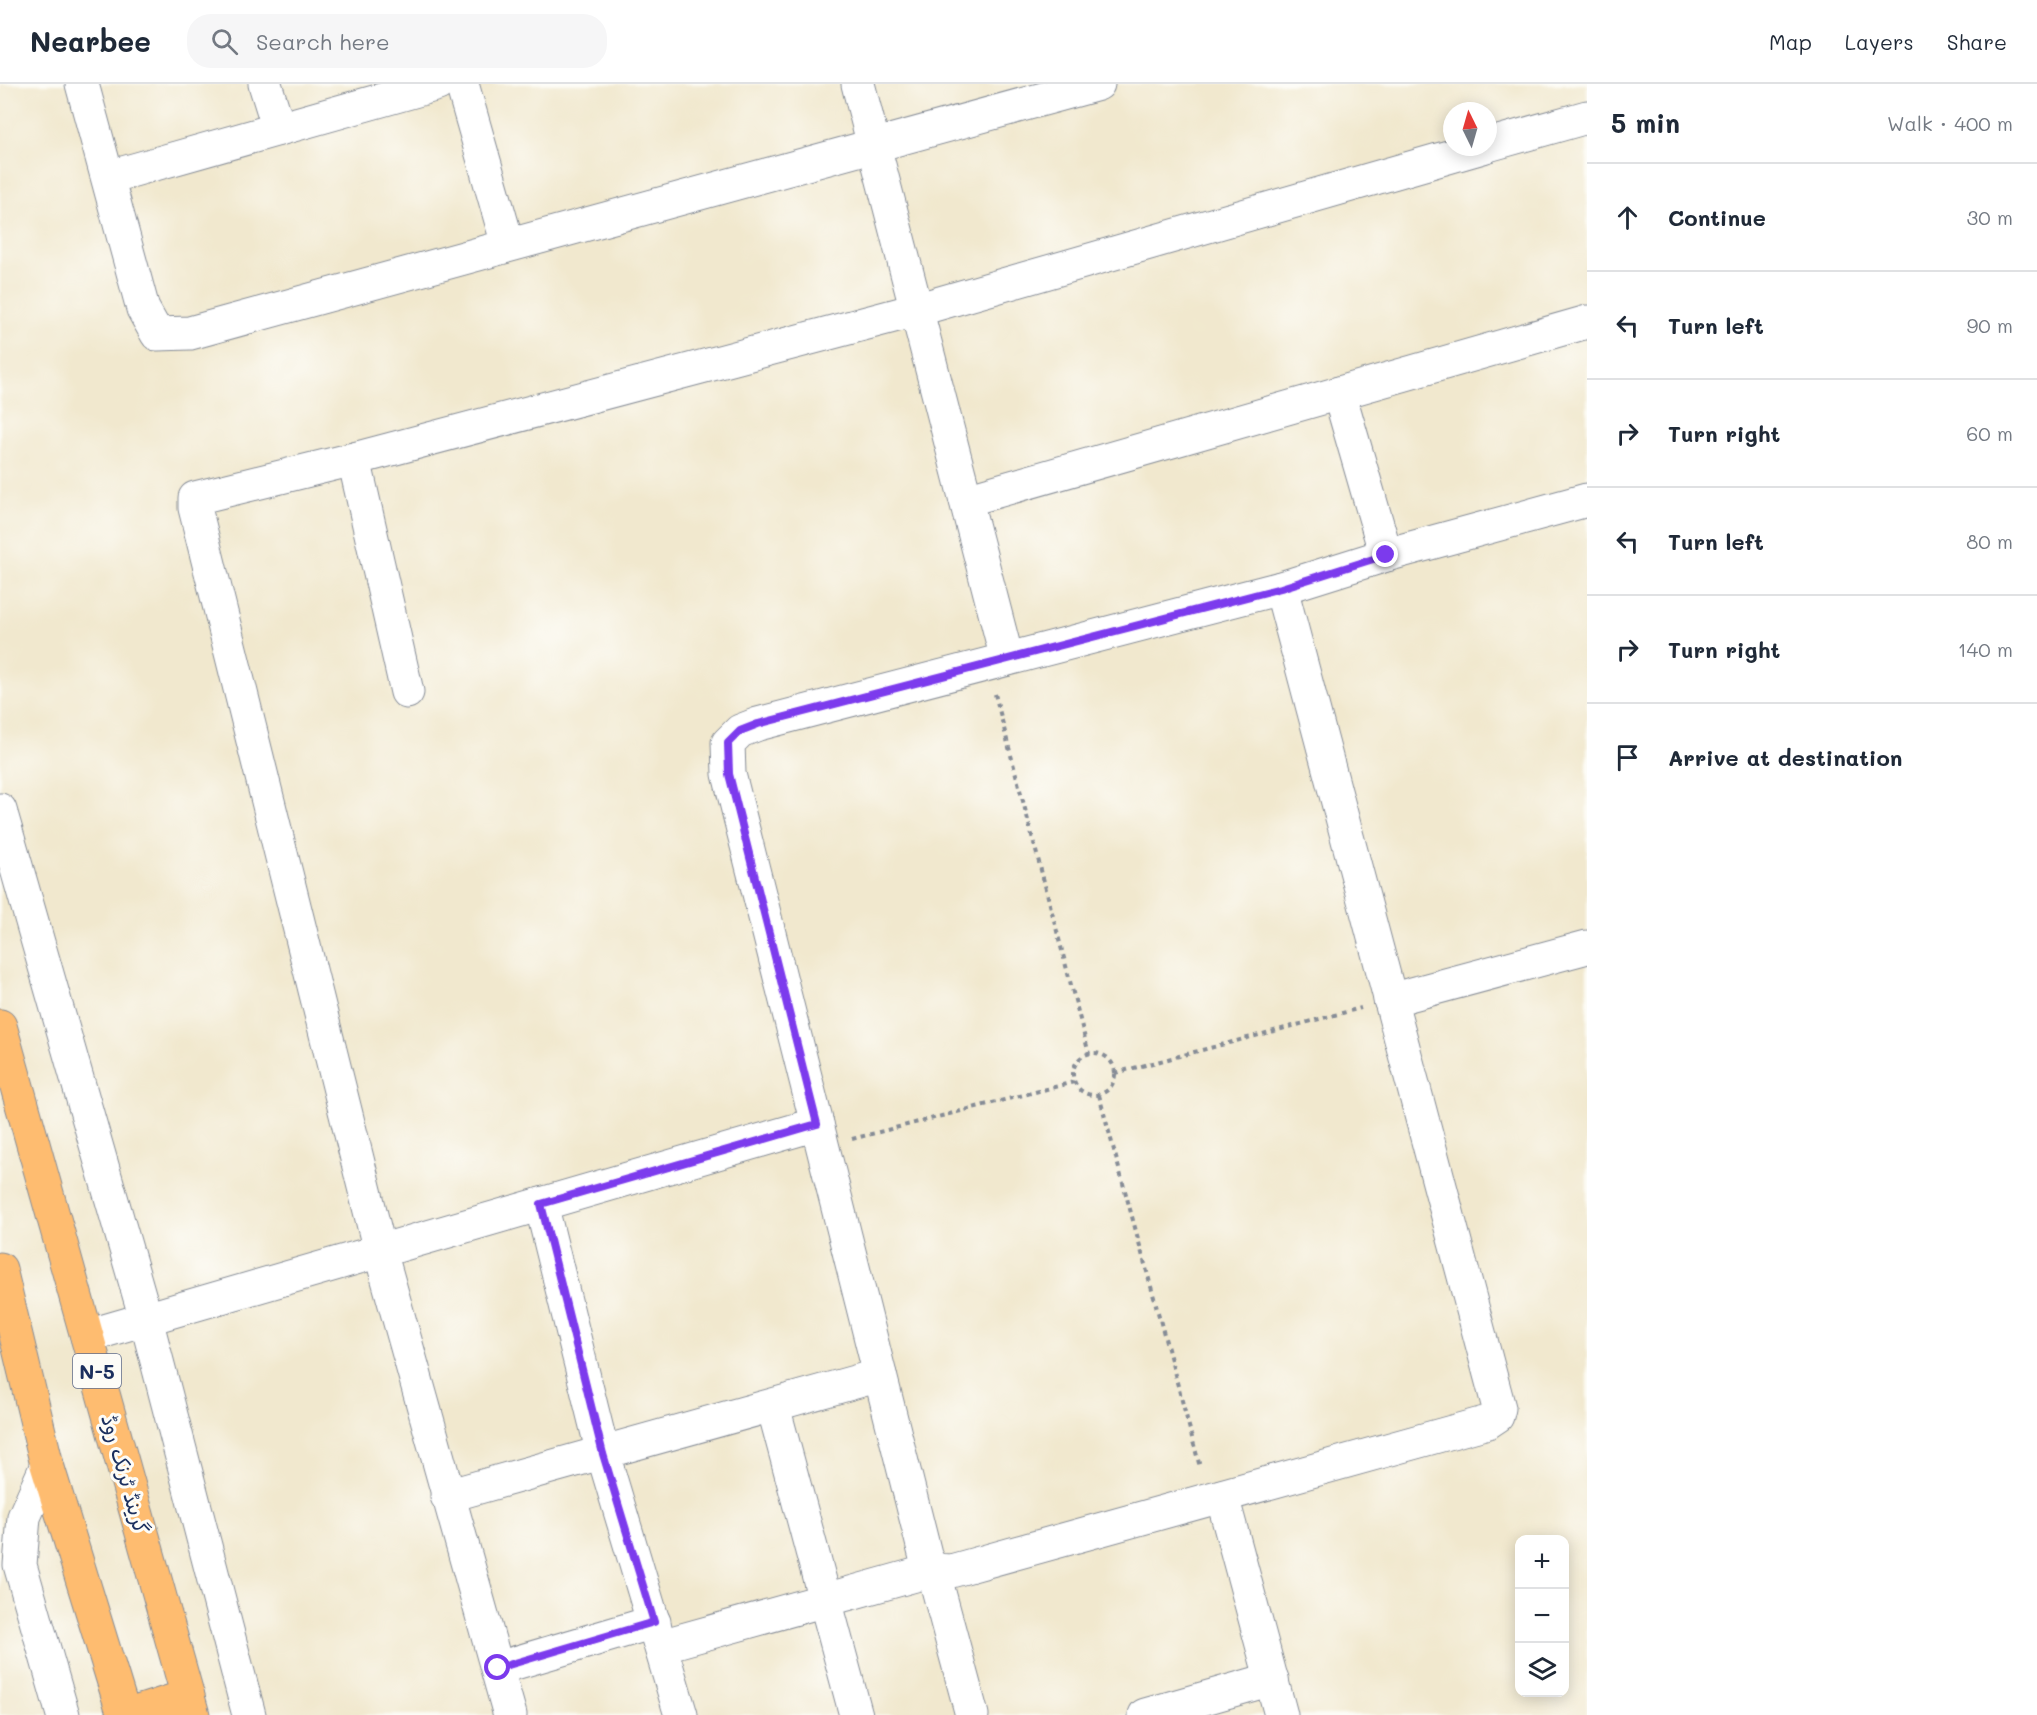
<!DOCTYPE html>
<html lang="en">
<head>
<meta charset="utf-8">
<style>
	body { margin:0; font-family:Mali,"Playpen Sans Arabic",sans-serif; background:#f6f6f7; color:#1f2937 }
	.controls { position:absolute; right:18px; bottom:18px; display:grid; overflow:hidden; border-radius:12px; box-shadow:0 3px 15px #0003 }
	.controls button { width:54px; height:54px; display:grid; place-items:center; padding:0; border:0; border-bottom:2px solid #e0e1e3; background:#fff; color:#1f2937; font:30px sans-serif }
	.compass { position:absolute; left:1443px; top:18px; width:54px; height:54px; border-radius:50%; background:#fff; box-shadow:0 3px 15px #0003; rotate:355deg }
	.stop { position:absolute; width:18px; height:18px; margin:-14px; border:4px solid #7c3aed; border-radius:50%; background:#fff }
	.stop.end { background:#7c3aed; border-color:#fff; box-shadow:0 2px 6px #0008 }
	.list { margin:0; padding:0; list-style:none }
	h2 { display:flex; justify-content:space-between; align-items:center; height:78px; margin:0; padding:0 24px; font-size:26px }
	h2 small { font-size:20px; font-weight:400; color:#747a83 }
	.list li { display:grid; grid-template-columns:39px 1fr auto; gap:18px; align-items:center; box-sizing:border-box; height:108px; padding:0 24px; border-top:2px solid #e0e1e3 }
	.list b { display:block; font-size:22px; white-space:nowrap }
	.list em { font-size:20px; font-style:normal; color:#747a83 }
	.icon { flex:none; width:33px; height:33px; fill:none; stroke:currentColor; stroke-width:2; stroke-linecap:round; stroke-linejoin:round }
	.map { position:relative; flex:none; width:1587px; height:1631px; overflow:hidden }
	header { display:flex; align-items:center; gap:36px; box-sizing:border-box; height:84px; padding:0 30px; background:#fff; border-bottom:2px solid #e0e1e3 }
	header strong { font-size:28px }
	nav { display:flex; gap:33px; margin-inline-start:auto; font-size:21px }
	.search { width:420px; height:54px; background:#f6f6f7; display:flex; align-items:center; gap:15px; box-sizing:border-box; padding:0 21px; border-radius:24px; color:#747a83; font-size:22px }
	main { display:flex }
	aside { flex:1; background:#fff }
	.map>svg:first-child { display:block }
	.lines { fill:none; stroke-linecap:round; stroke-linejoin:round }
	.minor-casing { stroke:#868c96; stroke-width:35 }
	.tertiary-casing { stroke:#868c96; stroke-width:35 }
	.trunk-casing { stroke:#868c96; stroke-width:35 }
	.path { stroke:#868c96; stroke-width:4; stroke-dasharray:4.5 4.5; stroke-linecap:butt }
	.minor { stroke:#fff; stroke-width:33 }
	.tertiary { stroke:#fff; stroke-width:33 }
	.trunk { stroke:#febc70; stroke-width:33 }
	.route { stroke:#7c3aed; stroke-width:8 }
	.labels { text-anchor:middle; dominant-baseline:central; stroke-width:6; stroke-linejoin:round; paint-order:stroke }
	.shield { fill:#fdfcf7; stroke:#5f6c8c; stroke-width:1.5 }
	.shield-label { font-size:20px; font-weight:bold; fill:#1b2f5e }
	.street-label { font-size:21px; fill:#1b2f5e; stroke:#fdfcf7 }
</style>
</head>
<body>
<header>
<strong>Nearbee</strong>
<div class="search"><svg class="icon" aria-label="search" viewBox="0 0 24 24"><circle cx="10" cy="10" r="6"/><path d="M15 15l6 6"/></svg>Search here</div>
<nav><a>Map</a><a>Layers</a><a>Share</a></nav>
</header>
<main>
<div class="map">
<svg width="1587" height="1631" viewBox="0 0 1587 1631">
	<rect width="100%" height="100%" fill="#fdfcf7"/>
	<filter id="ink" filterUnits="userSpaceOnUse"><feTurbulence type="fractalNoise" baseFrequency=".0167" numOctaves="2"/><feDisplacementMap in="SourceGraphic" scale="12" xChannelSelector="R" yChannelSelector="G"/><feConvolveMatrix kernelMatrix="1 2 1 2 8 2 1 2 1" color-interpolation-filters="sRGB"/></filter>
	<filter id="wash" filterUnits="userSpaceOnUse"><feTurbulence type="fractalNoise" baseFrequency=".008" numOctaves="4" result="noise"/><feDisplacementMap in="SourceGraphic" scale="24" xChannelSelector="R" yChannelSelector="G"/><feGaussianBlur stdDeviation="1.35" result="paint"/><feColorMatrix in="noise" values="0 0 0 0 0 0 0 0 0 0 0 0 0 0 0 0 0 1.4 0 .05"/><feComposite in="paint" operator="in"/></filter>
	<g filter="url(#wash)">
		<rect width="100%" height="100%" fill="#f1e8ce"/>
	</g>
	<g filter="url(#ink)">
		<g class="lines">
			<!-- minor casing -->
			<g class="minor-casing">
				<g id="minor">
					<polyline points="82,0 143,225 157,250 190,249 1098,0"/>
					<polyline points="265,0 279,45"/>
					<polyline points="462,0 508,161"/>
					<polyline points="1488,61 1587,33"/>
					<polyline points="109,93 438,0"/>
					<polyline points="1339,309 1386,471"/>
					<polyline points="354,375 407,608"/>
					<polyline points="966,416 1587,238"/>
					<polyline points="1281,504 1386,471 1587,416"/>
					<polyline points="0,726 146,1235 249,1631"/>
					<polyline points="1390,916 1587,863"/>
					<polyline points="541,1120 603,1370 681,1631"/>
					<polyline points="87,1252 817,1040"/>
					<polyline points="773,1322 856,1631"/>
					<polyline points="47,1381 24,1433 20,1481 63,1631"/>
					<polyline points="447,1412 880,1291"/>
					<polyline points="661,1562 933,1486 972,1631"/>
					<polyline points="498,1584 654,1538"/>
					<polyline points="510,1631 380,1167 195,424 195,414 354,375 916,226 1483,63"/>
					<polyline points="1145,1631 1272,1595"/>
				</g>
			</g>
			<!-- tertiary casing -->
			<g class="tertiary-casing">
				<g id="tertiary">
					<polyline points="858,0 1007,575"/>
					<polygon points="1281,504 1499,1324 1497,1332 1488,1338 951,1487 933,1486 926,1474 729,690 728,659 740,647 758,640"/>
					<polyline points="1222,1412 1281,1631"/>
				</g>
			</g>
			<!-- trunk casing -->
			<g class="trunk-casing">
				<g id="trunk">
					<polyline points="0,942 193,1631"/>
					<polyline points="0,1185 47,1381 124,1631"/>
					<polyline points="129,1631 188,1612"/>
				</g>
			</g>
			<!-- path -->
			<g class="path">
				<polyline points="995,610 1089,970"/>
				<circle cx="1094" cy="990" r="21"/>
				<polyline points="1115,989 1361,924"/>
				<polyline points="1099,1011 1200,1383"/>
				<polyline points="852,1055 1074,998"/>
			</g>
			<!-- minor -->
			<use href="#minor" class="minor"/>
			<!-- tertiary -->
			<use href="#tertiary" class="tertiary"/>
			<!-- trunk -->
			<use href="#trunk" class="trunk"/>
		</g>
	</g>
	<g class="lines" filter="url(#ink)">
		<!-- route -->
		<polyline class="route" points="498,1584 654,1538 603,1370 541,1120 817,1040 729,690 728,659 740,647 758,640 1281,504 1386,471"/>
	</g>
	<g class="labels">
		<!-- shield labels -->
		<rect class="shield" x="73" y="1270" width="48" height="34" rx="4.5"/>
		<g class="shield-label">
			<text x="97" y="1287">N-5</text>
		</g>
		<!-- street labels -->
		<g class="street-label">
			<text transform="translate(126 1390) rotate(74)">گرینڈ ٹرنک روڈ</text>
		</g>
	</g>
</svg>
<div class="controls">
<button>+</button>
<button>−</button>
<button><svg class="icon" aria-label="layers" viewBox="0 0 24 24"><path d="M12 4l9 5-9 5-9-5zM3 14l9 5 9-5"/></svg></button>
</div>
<svg class="compass" viewBox="-18 -18 36 36"><path d="M0-13l5 13h-10z" fill="#e53935"/><path d="M0 13l5-13h-10z" fill="#747a83"/></svg>
<div class="stop" style="left:498px;top:1584px"></div>
<div class="stop end" style="left:1386px;top:471px"></div>
</div>
<aside>
<h2>5 min<small>Walk · 400 m</small></h2>
<ul class="list">
<li><svg class="icon" aria-label="ahead" viewBox="0 0 24 24"><path d="M12 20V5M6 11l6-6 6 6"/></svg><div><b>Continue</b></div><em>30 m</em></li>
<li><svg class="icon" aria-label="left" viewBox="0 0 24 24"><path d="M17 20v-9H6M10 6l-5 5 5 5"/></svg><div><b>Turn left</b></div><em>90 m</em></li>
<li><svg class="icon" aria-label="right" viewBox="0 0 24 24"><path d="M7 20v-9h11M14 6l5 5-5 5"/></svg><div><b>Turn right</b></div><em>60 m</em></li>
<li><svg class="icon" aria-label="left" viewBox="0 0 24 24"><path d="M17 20v-9H6M10 6l-5 5 5 5"/></svg><div><b>Turn left</b></div><em>80 m</em></li>
<li><svg class="icon" aria-label="right" viewBox="0 0 24 24"><path d="M7 20v-9h11M14 6l5 5-5 5"/></svg><div><b>Turn right</b></div><em>140 m</em></li>
<li><svg class="icon" aria-label="arrive" viewBox="0 0 24 24"><path d="M6 21V4h12l-3 4 3 4H6"/></svg><div><b>Arrive at destination</b></div></li>
</ul>
</aside>
</main>
</body>
</html>
